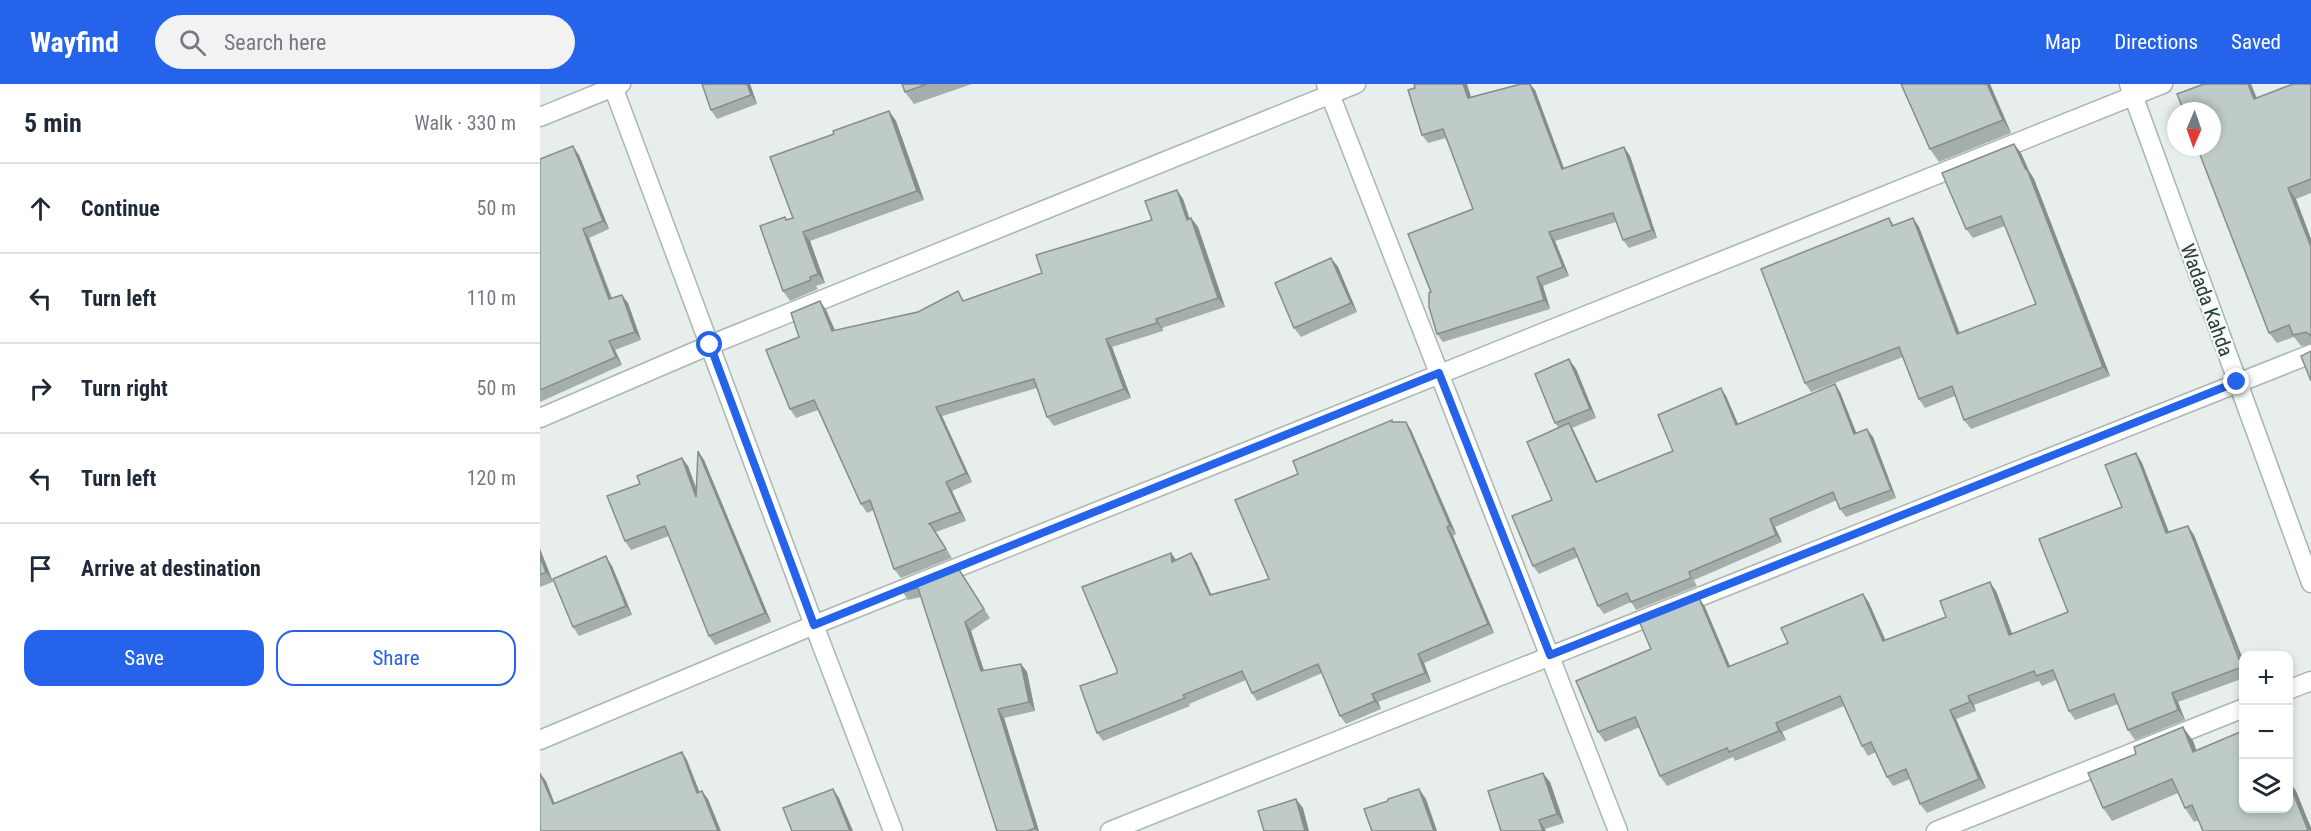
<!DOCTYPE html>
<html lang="en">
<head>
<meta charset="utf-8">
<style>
	body { margin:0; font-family:"Roboto Condensed",sans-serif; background:#f2f2f3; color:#1f2937 }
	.controls { position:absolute; right:18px; bottom:18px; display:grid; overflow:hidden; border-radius:12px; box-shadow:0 3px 9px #0003 }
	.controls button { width:54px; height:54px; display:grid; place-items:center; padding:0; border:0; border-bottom:2px solid #e0e1e3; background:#fff; color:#1f2937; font:30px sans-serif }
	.compass { position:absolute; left:1627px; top:18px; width:54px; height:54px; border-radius:50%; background:#fff; box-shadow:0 3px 9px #0003; rotate:182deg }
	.stop { position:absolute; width:18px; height:18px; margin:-14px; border:4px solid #2563eb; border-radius:50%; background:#fff }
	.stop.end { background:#2563eb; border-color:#fff; box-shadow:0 2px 6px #0008 }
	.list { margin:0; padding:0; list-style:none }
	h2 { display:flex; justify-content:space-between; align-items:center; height:78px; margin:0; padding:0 24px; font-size:26px }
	h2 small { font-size:20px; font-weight:400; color:#747a83 }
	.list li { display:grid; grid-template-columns:39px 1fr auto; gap:18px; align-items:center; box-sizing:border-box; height:90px; padding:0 24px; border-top:2px solid #e0e1e3 }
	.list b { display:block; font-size:22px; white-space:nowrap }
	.list em { font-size:20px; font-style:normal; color:#747a83 }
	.actions { display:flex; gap:12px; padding:18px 24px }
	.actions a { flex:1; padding:14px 0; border:2px solid #2563eb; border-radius:18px; text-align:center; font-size:21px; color:#2563eb }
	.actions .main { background:#2563eb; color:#fff }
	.icon { flex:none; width:33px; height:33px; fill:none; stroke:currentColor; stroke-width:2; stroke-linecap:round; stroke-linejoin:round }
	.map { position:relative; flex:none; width:1771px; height:747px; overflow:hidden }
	header { display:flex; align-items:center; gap:36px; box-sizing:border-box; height:84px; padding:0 30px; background:#2563eb; color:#fff }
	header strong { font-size:28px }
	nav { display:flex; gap:33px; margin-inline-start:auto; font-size:21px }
	.search { width:420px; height:54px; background:#f2f2f3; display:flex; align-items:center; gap:15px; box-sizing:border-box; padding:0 21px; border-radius:33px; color:#747a83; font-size:22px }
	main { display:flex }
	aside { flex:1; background:#fff }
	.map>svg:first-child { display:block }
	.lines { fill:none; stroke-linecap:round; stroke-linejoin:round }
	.street-casing { stroke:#aab6b2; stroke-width:21 }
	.secondary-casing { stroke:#a3b6b0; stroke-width:21 }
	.street { stroke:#fff; stroke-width:18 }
	.secondary { stroke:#fff; stroke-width:18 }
	.wall { fill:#a4afab }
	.shaded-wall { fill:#868e8b }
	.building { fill:#bfcbc7; stroke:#868e8b; stroke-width:1.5 }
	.route { stroke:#2563eb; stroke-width:8 }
	.labels { text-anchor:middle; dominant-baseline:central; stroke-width:4.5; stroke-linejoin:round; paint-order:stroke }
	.street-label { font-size:20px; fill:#273f3a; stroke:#f7faf9 }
</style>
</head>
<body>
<header>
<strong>Wayfind</strong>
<div class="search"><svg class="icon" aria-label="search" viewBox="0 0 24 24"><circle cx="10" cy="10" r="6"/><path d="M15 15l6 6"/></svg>Search here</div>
<nav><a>Map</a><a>Directions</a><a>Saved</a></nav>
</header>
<main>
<aside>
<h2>5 min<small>Walk · 330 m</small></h2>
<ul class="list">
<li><svg class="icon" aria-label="ahead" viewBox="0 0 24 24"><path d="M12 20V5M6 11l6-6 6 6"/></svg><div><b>Continue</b></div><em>50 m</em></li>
<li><svg class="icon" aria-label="left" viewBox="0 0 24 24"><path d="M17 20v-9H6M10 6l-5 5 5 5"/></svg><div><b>Turn left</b></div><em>110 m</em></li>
<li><svg class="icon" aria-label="right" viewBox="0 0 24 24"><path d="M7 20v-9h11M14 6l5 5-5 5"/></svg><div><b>Turn right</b></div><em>50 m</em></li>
<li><svg class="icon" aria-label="left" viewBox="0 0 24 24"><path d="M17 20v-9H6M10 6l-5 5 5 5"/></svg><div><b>Turn left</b></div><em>120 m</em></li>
<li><svg class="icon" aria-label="arrive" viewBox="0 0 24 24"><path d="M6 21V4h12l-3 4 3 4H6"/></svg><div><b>Arrive at destination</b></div></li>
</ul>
<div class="actions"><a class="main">Save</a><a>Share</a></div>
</aside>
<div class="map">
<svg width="1771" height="747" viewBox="0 0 1771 747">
	<rect width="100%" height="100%" fill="#e7eeeb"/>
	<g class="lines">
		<!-- street casing -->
		<g class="street-casing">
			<g id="street">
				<polyline points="72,0 274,541 353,747"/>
				<polyline points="786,0 1078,747"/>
				<polyline points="0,33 81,0"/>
				<polyline points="0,334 170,261 816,0"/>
				<polyline points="1748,606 1771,597"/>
				<polyline points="0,656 274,541 1623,0"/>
				<polyline points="570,747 1771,270"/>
				<polyline points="1396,747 1704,624"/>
			</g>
		</g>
		<!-- secondary casing -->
		<g class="secondary-casing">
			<polyline id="secondary" points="1589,0 1771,499"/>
		</g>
		<!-- street -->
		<use href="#street" class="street"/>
		<!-- secondary -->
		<use href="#secondary" class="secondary"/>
	</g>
	<!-- wall -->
	<g class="wall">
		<polygon points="210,0 217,20 177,35 171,26"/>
		<polygon points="362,0 432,0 374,20 365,8"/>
		<polygon points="874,0 927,0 931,14 995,6 1024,84 1084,63 1090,72 1117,154 1089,164 1083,156 1076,138 1015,157 1029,192 1003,202 1010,225 903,258 897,250 891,208 933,125 906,54 888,59 882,51"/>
		<polygon points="1450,0 1471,49 1399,78 1390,65"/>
		<polygon points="1711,0 1717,14 1771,0 1771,109 1756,115 1771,155 1771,260 1761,262 1754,253 1737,259 1729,249"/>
		<polygon points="349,27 356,37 384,116 270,157 285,199 276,202 278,205 250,217 243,207 245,133 247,136 253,134 294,50"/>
		<polygon points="1474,60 1481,69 1489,87 1494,95 1570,292 1431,345 1424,336 1415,312 1385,324 1379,315 1363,273 1271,308 1265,299 1349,134 1354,141 1373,134 1379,143 1420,249 1496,220 1465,142 1433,154 1426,145"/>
		<polygon points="39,71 69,145 49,154 72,214 88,219 101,256 75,266 82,281 0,318 0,75"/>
		<polygon points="643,115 649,135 651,134 658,143 685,223 622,244 623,247 572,263 591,314 514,342 507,333 497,304 402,332 432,398 412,407 426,437 396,448 412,474 361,494 354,485 334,426 327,429 321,420 278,326 256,334 250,325 259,253 280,217 286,226 295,246 424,217 502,189 612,136"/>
		<polygon points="791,174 798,183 817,228 761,253 754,244"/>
		<polygon points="1036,285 1056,334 1032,344 1057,398 1133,367 1181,304 1186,312 1198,340 1300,308 1316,349 1333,353 1356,414 1306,433 1300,425 1297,416 1235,443 1242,458 1154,496 1157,502 1096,526 1091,518 1064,530 1058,522 1038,473 999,490 993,482 1012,416 1019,344 1015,339"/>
		<polygon points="852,336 853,338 871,346 916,450 913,452 954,549 884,579 891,598 838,618 841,625 806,640 800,632 782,589 717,617 712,609 706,596 649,620 650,622 563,657 557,649 577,589 631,469 636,476 657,478 671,510 729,495 758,390"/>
		<polygon points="158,367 164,376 231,538 175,561 169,552 129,452 91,466 85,457 148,382 157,406"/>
		<polygon points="1596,369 1602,379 1629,448 1654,451 1704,578 1704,594 1638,618 1645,636 1595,656 1588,646 1578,620 1535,636 1529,627 1516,596 1502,602 1499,597 1434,621 1436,627 1416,635 1446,704 1387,729 1380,720 1370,695 1353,702 1347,693 1336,668 1328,672 1322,662 1304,622 1242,648 1246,656 1195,677 1193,673 1127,702 1120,692 1100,643 1065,658 1058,648 1111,565 1159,514 1165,523 1190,582 1248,559 1323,510 1329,519 1345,556 1406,533 1456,507 1472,550 1528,528 1582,423"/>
		<polygon points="0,465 13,498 0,503"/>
		<polygon points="72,482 92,531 39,552 33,543"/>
		<polygon points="418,484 450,534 431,547 444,587 481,580 487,588 495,627 464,634 499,747 457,747 381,513 368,516 362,507"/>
		<polygon points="1643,643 1653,657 1656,666 1700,648 1704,653 1704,724 1749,724 1749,697 1756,707 1771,744 1771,747 1663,747 1659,736 1654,738 1645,724 1638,709 1572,737 1563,724 1596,670"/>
		<polygon points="1010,698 1024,739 1005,745 961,747"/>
	</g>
	<!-- shaded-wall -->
	<g class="shaded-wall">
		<polygon points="207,0 210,0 217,20 211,11"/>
		<polygon points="923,0 927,0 934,23 928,14"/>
		<polygon points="990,0 995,6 1027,93 1022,85"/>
		<polygon points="1447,0 1450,0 1471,49 1463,36"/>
		<polygon points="1708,0 1711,0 1721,26 1714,15"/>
		<polygon points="349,27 356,37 384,116 377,107"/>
		<polygon points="1474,60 1481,69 1489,87 1494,95 1570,292 1563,283 1486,86"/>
		<polygon points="33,62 39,71 69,145 63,137"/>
		<polygon points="1084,63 1090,72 1117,154 1112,146"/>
		<polygon points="1748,104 1756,115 1771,155 1771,163"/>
		<polygon points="637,106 643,115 653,145 647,136"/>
		<polygon points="651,134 658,143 685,223 678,214"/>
		<polygon points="1373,134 1379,143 1423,259 1417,250"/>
		<polygon points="43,145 49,154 75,224 69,215"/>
		<polygon points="263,148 270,157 285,199 278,190"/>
		<polygon points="1009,148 1015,157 1029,192 1023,183"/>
		<polygon points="791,174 798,183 817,228 811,219"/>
		<polygon points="997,193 1003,202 1010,225 1004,216"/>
		<polygon points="82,211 88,219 101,256 95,248"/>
		<polygon points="280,217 286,226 299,256 292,247"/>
		<polygon points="616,235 622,244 623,247 617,239"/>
		<polygon points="566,255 572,263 591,314 584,305"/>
		<polygon points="69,257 75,266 82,281 76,273"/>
		<polygon points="1029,275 1036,285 1056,334 1050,325"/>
		<polygon points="1295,300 1300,308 1320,358 1314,350"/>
		<polygon points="1181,304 1186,312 1202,349 1196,341"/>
		<polygon points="396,323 402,332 432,398 426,389"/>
		<polygon points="866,338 871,346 916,450 910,442"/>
		<polygon points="1029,339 1034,347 1061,406 1056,398"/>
		<polygon points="1327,345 1333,353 1356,414 1351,406"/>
		<polygon points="158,367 164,376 231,538 225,529"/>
		<polygon points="1596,369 1602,379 1633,459 1626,449"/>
		<polygon points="142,374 148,382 162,422 156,413"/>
		<polygon points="406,398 412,407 426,437 420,428"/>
		<polygon points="1230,435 1235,443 1242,458 1236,451"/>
		<polygon points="1648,442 1654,451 1704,578 1704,584"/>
		<polygon points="907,443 913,452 954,549 948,540"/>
		<polygon points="0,465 13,498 6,488 0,473"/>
		<polygon points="631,469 637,477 632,478"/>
		<polygon points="651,469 657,478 675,519 670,511"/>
		<polygon points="66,472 72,482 92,531 86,522"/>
		<polygon points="1450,498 1456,507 1476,560 1469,551"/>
		<polygon points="1323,510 1329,519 1350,566 1343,557"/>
		<polygon points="1159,514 1165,523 1194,592 1188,583"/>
		<polygon points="425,538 431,547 447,596 441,587"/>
		<polygon points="878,570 884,579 891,598 885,589"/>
		<polygon points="481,580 487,588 495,627 489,618"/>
		<polygon points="1632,609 1638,618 1645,636 1638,626"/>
		<polygon points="832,610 838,618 841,625 835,617"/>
		<polygon points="1428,612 1434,621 1436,627 1430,618"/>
		<polygon points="458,625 464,634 499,747 497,747 495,744"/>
		<polygon points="1410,626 1416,635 1446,704 1439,695"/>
		<polygon points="1236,639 1242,648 1246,656 1239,647"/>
		<polygon points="1643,643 1653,657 1662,681 1653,668"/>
		<polygon points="142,668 147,676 163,717 157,709"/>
		<polygon points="0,689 6,697 18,728 13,720"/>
		<polygon points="1003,689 1010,698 1024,739 1017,730"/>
		<polygon points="1749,697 1756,707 1771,744 1771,747 1768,746 1749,699"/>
		<polygon points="293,705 299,714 313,747 310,747"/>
		<polygon points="879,705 886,715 897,747 894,747"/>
		<polygon points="162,707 168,715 181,747 178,747"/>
		<polygon points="756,715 763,724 769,747 765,747"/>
		<polygon points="999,736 1005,745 1006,747 1003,747"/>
	</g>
	<!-- building -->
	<g class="building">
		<polygon points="162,0 207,0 211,11 171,26"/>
		<polygon points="362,0 387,0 365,8"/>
		<polygon points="874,0 923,0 928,14 981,0 990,0 1022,85 1084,63 1112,146 1083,156 1073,129 1009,148 1023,183 997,193 1004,216 897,250 889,223 889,209 891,208 868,150 933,125 903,45 882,51 868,6 875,4"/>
		<polygon points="1361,0 1447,0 1463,36 1390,65"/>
		<polygon points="1664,0 1708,0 1714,15 1753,0 1771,0 1771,95 1748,104 1771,163 1771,252 1766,248 1753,251 1749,241 1729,249 1657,63 1672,63 1672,27 1644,27 1637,10"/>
		<polygon points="349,27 377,107 263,148 278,190 270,193 271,196 243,207 220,142 245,133 246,136 253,134 230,73 294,50 293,47"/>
		<polygon points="1474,60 1486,86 1487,85 1563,283 1424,336 1412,302 1379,315 1359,263 1265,299 1221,185 1349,134 1352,142 1373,134 1417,250 1496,220 1461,132 1426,145 1402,89"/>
		<polygon points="33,62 63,137 43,145 69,215 82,211 95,248 69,257 76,273 0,306 0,75"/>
		<polygon points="637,106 647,136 651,134 678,214 616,235 617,239 566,255 584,305 507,333 494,295 396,323 426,389 406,398 420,428 388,440 390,440 406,465 354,485 330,416 321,420 274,316 250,325 226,266 259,253 251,229 280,217 292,247 378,228 418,207 423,217 502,189 496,171 612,136 605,117"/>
		<polygon points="791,174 811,219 754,244 735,199"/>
		<polygon points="1771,267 1771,297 1761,272"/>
		<polygon points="1029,275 1050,325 1015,339 995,290"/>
		<polygon points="1295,300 1314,350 1327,345 1351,406 1300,425 1293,408 1230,435 1236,451 1149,488 1151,494 1091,518 1087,509 1058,522 1034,464 993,482 972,432 1012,416 987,358 1029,339 1056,398 1133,367 1118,331 1181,304 1196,341"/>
		<polygon points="852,336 852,338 866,338 910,442 907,443 948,540 878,570 885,589 832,610 835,617 800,632 778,580 712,609 702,587 643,611 645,614 557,649 540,602 577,589 577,586 542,503 631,469 632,478 651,469 670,511 729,495 695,416 758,390 753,377"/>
		<polygon points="158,367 225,529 169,552 125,442 85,457 67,412 100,400 97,392 142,374 156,413"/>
		<polygon points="1596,369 1626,449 1648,442 1702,583 1632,609 1638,626 1588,646 1574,610 1529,627 1513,586 1496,592 1494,587 1428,612 1430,618 1410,626 1439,695 1380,720 1366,685 1347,693 1331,658 1322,662 1300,612 1236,639 1239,647 1189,668 1187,664 1120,692 1095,633 1058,648 1036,597 1111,565 1099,537 1159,514 1188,583 1248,559 1241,544 1323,510 1343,557 1406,533 1400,517 1450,498 1469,551 1528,528 1499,455 1582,423 1565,381"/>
		<polygon points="66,472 86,522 33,543 13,495"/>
		<polygon points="0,473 6,488 0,491"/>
		<polygon points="418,484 444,525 425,538 441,587 481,580 489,618 458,625 495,744 487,747 457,747 378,504 362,507"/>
		<polygon points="1643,643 1653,668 1700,648 1704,657 1704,724 1749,724 1749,699 1768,746 1766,747 1663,747 1652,721 1645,724 1632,695 1563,724 1548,689 1596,670 1594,663"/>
		<polygon points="142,668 157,709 162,707 178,747 0,747 0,689 13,720"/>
		<polygon points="1003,689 1017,730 999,736 1003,747 961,747 948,707"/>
		<polygon points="293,705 310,747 252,747 243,724"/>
		<polygon points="879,705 894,747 832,747 824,725 848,717 848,715"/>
		<polygon points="756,715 765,747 724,747 718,727"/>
	</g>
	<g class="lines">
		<!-- route -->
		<polyline class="route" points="170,261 274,541 899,289 1010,571 1697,298"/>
	</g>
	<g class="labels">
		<!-- street labels -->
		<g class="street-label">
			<text transform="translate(1667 216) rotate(70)">Wadada Kahda</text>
		</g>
	</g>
</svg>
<div class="controls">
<button>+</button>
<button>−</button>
<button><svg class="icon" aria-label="layers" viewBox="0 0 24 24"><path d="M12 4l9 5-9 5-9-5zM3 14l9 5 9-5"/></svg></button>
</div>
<svg class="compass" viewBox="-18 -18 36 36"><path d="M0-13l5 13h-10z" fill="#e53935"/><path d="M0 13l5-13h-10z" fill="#747a83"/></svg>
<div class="stop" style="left:170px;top:261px"></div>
<div class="stop end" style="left:1697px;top:298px"></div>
</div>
</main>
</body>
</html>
